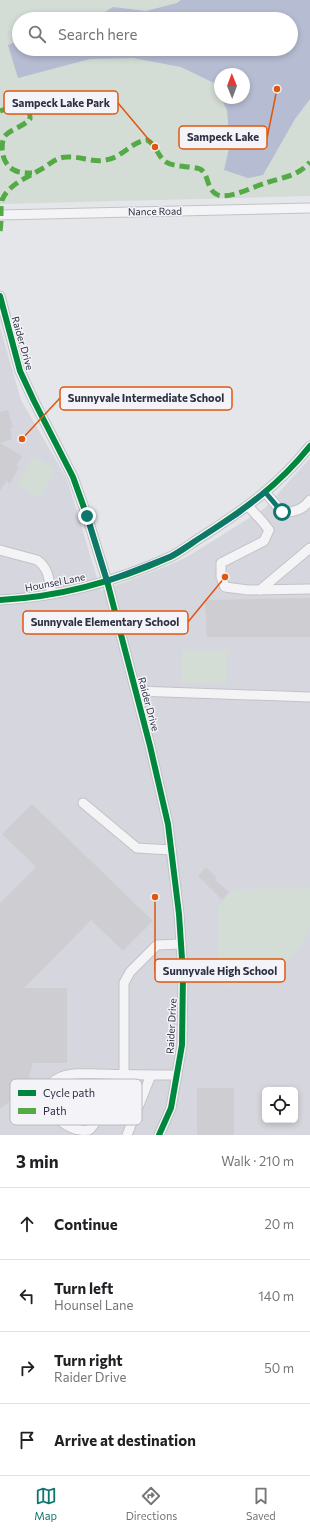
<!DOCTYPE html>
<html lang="en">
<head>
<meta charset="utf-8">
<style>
	body { margin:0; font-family:Commissioner,sans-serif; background:#f6f6f6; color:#202124 }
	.controls { position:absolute; right:12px; bottom:12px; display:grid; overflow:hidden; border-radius:6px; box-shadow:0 2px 6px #0003 }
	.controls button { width:36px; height:36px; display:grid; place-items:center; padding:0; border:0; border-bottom:1px solid #e0e0e0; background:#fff; color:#202124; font:20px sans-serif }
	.compass { position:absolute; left:214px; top:68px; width:36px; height:36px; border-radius:50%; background:#fff; box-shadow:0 2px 6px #0003; rotate:359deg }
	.stop { position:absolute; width:12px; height:12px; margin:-9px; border:3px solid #0f766e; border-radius:50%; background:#fff }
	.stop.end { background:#0f766e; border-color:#fff; box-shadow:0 1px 4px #0008 }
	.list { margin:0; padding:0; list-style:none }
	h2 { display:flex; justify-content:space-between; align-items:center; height:52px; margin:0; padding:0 16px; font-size:17px }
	h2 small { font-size:13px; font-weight:400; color:#757577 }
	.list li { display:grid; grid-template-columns:26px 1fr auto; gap:12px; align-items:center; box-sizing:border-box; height:72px; padding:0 16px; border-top:1px solid #e0e0e0 }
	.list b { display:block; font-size:15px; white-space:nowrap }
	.list p { margin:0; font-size:13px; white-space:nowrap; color:#757577 }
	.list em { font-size:13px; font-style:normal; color:#757577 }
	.icon { flex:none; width:22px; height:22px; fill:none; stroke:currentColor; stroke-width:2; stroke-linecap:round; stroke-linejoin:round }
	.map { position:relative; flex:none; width:310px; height:1135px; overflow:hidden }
	.search { position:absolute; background:#fff; box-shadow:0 2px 6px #0003; left:12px; right:12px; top:12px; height:44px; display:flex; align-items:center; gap:10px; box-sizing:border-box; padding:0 14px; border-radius:22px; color:#757577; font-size:15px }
	.sheet { height:340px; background:#fff }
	nav { display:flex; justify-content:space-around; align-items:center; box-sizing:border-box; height:56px; border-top:1px solid #e0e0e0; background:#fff; font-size:11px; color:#757577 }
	nav a { display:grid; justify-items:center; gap:2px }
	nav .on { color:#0f766e }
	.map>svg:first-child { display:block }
	.built { fill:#d6d7de; fill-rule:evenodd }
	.green { fill:#d4dcd6; fill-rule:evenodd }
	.water { fill:#b6bcd2 }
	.building { fill:#cdcdd2 }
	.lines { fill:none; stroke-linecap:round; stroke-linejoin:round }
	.minor-casing { stroke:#c2c3c6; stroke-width:11 }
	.minor { stroke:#f4f4f6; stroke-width:9 }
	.quiet { stroke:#54ab46; stroke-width:5; stroke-dasharray:10 5; stroke-linecap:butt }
	.cycleway-casing { stroke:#f4f4f8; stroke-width:8 }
	.cycleway { stroke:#00873e; stroke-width:6 }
	.route { stroke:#0f766e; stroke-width:5 }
	.labels { text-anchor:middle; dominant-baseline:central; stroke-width:3; stroke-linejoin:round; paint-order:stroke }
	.street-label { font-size:10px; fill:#2d2f42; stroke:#f4f4f8 }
	.key { fill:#f4f4f8; stroke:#b8b9c1; stroke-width:1 }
	.key-label { font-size:11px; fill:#2d2f42 }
	.leader { fill:none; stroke:#df570f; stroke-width:1.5 }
	.callout-dot { fill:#df570f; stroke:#f4f4f8; stroke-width:1.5 }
	.callout { fill:#f4f4f8; stroke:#df570f; stroke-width:1.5 }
	.callout-label { font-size:11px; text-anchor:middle; font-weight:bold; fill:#2d2f42 }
</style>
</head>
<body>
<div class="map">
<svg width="310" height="1135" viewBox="0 0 310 1135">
	<rect width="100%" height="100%" fill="#e5e6ea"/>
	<!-- built -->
	<path class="built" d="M0,327L21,400L67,479L101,591L167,566L187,557L265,508L310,458V1135H0ZM265,1090H295V1120H265Z"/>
	<!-- green -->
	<g class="green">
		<path d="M0,0H310V196L0,204ZM19,19H291V49H19ZM220,74H244V98H220Z"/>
		<polygon points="33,456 56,469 40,498 17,485"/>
		<polygon points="182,649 227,650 227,683 181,683"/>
		<path d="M310,888C310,900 310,914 310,925C303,955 273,976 245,983C237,986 226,985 218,985V905L235,889Z"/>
	</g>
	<!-- water -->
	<polygon class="water" points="181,0 310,0 310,99 295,119 263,175 248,178 224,170 230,144 227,110 221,98 244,98 244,74 220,74 220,95 214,83 181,67 133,58 90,59 18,78 8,45 19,41 19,49 291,49 291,19 90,19 97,17 113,7 146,11 177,3"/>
	<!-- building -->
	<g class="building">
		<polygon points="8,410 13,427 10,428 12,439 0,443 0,412"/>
		<polygon points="0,443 22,456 16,466 19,467 10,484 6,481 0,491"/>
		<polygon points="310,598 310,637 207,637 205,600"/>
		<polygon points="32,804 153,921 123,951 91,920 24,988 67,988 67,1063 33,1063 29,1076 32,1079 26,1085 25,1084 18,1095 0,1109 0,903 36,867 2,834"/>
		<polygon points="206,867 217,878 215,880 229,892 222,900 198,876"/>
		<rect x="197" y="1088" width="37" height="47"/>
	</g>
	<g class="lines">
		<!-- minor casing -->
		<g class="minor-casing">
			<g id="minor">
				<polyline points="0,215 310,208"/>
				<polyline points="0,296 20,371 34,401 73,477 87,516 107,581 150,746 168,824 179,914 183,974 182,1045 171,1108 159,1135"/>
				<path d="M265,492L282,512C294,513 303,510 310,500"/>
				<polyline points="248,506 262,521 269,530 264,541 221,563 221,577 225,587 248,590 310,589"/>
				<path d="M0,550L37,560C49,568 49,581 52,594"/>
				<polyline points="260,590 310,548"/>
				<path d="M0,600C58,597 117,581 170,557C182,551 193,542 203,536C245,509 279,485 310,446"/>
				<polyline points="136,691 310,697"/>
				<polyline points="83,803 137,848 171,850"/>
				<path d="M177,1075C151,1075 126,1075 101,1074C88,1074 73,1072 61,1077C27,1091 60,1135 89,1130C93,1127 96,1121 98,1118C107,1106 115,1095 123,1083L124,1075V983L130,972L157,945L181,944"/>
				<polyline points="127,1135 151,1075"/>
			</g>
		</g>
		<!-- minor -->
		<use href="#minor" class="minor"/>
		<!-- quiet -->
		<g class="quiet">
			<path d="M0,111C12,107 31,99 30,119C23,127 10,129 4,137C0,148 2,164 14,170C19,173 26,173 32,173"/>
			<path d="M0,231C2,221 0,209 2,200C9,183 31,176 45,167C52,162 58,157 67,157C80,156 93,163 106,160C123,157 132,141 147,140C157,145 157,156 166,162C173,167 191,166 200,169C209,174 206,188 216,194C227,201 254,186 266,183C274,180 284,178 292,175C299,172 305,168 310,162"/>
		</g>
		<!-- cycleway casing -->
		<g class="cycleway-casing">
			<g id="cycleway">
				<polyline points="0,296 20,371 34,401 73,477 87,516 107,581 150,746 168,824 179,914 183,974 182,1045 171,1108 159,1135"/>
				<path d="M0,600C58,597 117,581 170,557C182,551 193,542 203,536C245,509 279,485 310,446"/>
			</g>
		</g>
		<!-- cycleway -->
		<use href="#cycleway" class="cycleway"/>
	</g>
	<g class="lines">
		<!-- route -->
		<polyline class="route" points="87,516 107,581 171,556 236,515 265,492 282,512"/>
	</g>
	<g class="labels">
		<!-- street labels -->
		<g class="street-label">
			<text transform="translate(155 211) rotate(-1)">Nance Road</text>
			<text transform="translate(23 343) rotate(74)">Raider Drive</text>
			<text transform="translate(55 582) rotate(-11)">Hounsel Lane</text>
			<text transform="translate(149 704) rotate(75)">Raider Drive</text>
			<text transform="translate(171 1026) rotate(-87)">Raider Drive</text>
		</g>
	</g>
	<!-- legend -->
	<rect x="10" y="1079" width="132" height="46" rx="6" class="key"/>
	<rect x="18" y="1090" width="18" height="6" fill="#00873e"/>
	<rect x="18" y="1108" width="18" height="6" fill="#54ab46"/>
	<g class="key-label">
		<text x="43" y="1097">Cycle path</text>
		<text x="43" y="1115">Path</text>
	</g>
	<!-- callouts -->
	<path class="leader" d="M155 147L118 103M277 89L267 138M22 439L60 398M225 577L188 622M155 897L155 971"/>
	<g class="callout-dot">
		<circle cx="155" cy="147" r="4"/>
		<circle cx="277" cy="89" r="4"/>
		<circle cx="22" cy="439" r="4"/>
		<circle cx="225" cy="577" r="4"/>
		<circle cx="155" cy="897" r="4"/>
	</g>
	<g class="callout">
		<rect x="4" y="91" width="114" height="23" rx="4"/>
		<rect x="179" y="126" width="88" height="23" rx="4"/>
		<rect x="60" y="387" width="172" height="23" rx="4"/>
		<rect x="23" y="611" width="165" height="23" rx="4"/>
		<rect x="155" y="959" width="130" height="23" rx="4"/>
	</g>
	<g class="callout-label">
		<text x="61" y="107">Sampeck Lake Park</text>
		<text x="223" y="141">Sampeck Lake</text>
		<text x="146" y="402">Sunnyvale Intermediate School</text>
		<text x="105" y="626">Sunnyvale Elementary School</text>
		<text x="220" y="975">Sunnyvale High School</text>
	</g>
</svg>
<div class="controls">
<button><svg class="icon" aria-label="locate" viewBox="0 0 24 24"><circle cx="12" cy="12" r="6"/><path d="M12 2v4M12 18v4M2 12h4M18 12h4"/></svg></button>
</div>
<svg class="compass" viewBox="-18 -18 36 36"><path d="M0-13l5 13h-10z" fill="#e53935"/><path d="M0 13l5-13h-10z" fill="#757577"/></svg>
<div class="stop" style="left:282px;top:512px"></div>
<div class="stop end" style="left:87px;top:516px"></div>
<div class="search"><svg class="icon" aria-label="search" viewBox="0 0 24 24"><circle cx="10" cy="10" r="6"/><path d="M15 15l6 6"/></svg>Search here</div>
</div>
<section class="sheet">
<h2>3 min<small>Walk · 210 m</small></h2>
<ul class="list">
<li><svg class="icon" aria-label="ahead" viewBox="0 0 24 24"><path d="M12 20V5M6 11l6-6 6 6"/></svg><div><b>Continue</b></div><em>20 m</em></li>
<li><svg class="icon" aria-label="left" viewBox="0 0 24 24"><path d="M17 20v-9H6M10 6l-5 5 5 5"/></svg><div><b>Turn left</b><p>Hounsel Lane</p></div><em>140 m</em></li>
<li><svg class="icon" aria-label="right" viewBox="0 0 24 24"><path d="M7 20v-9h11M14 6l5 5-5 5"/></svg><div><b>Turn right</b><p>Raider Drive</p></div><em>50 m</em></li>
<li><svg class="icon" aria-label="arrive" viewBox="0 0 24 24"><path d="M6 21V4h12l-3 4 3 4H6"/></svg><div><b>Arrive at destination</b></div></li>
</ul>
</section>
<nav>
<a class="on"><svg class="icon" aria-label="map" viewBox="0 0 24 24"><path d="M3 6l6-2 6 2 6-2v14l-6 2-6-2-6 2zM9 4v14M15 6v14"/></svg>Map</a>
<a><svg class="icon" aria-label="directions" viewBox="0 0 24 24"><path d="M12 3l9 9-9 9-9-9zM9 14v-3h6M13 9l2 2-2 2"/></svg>Directions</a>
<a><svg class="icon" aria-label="saved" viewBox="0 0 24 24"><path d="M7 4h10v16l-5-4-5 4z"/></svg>Saved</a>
</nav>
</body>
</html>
